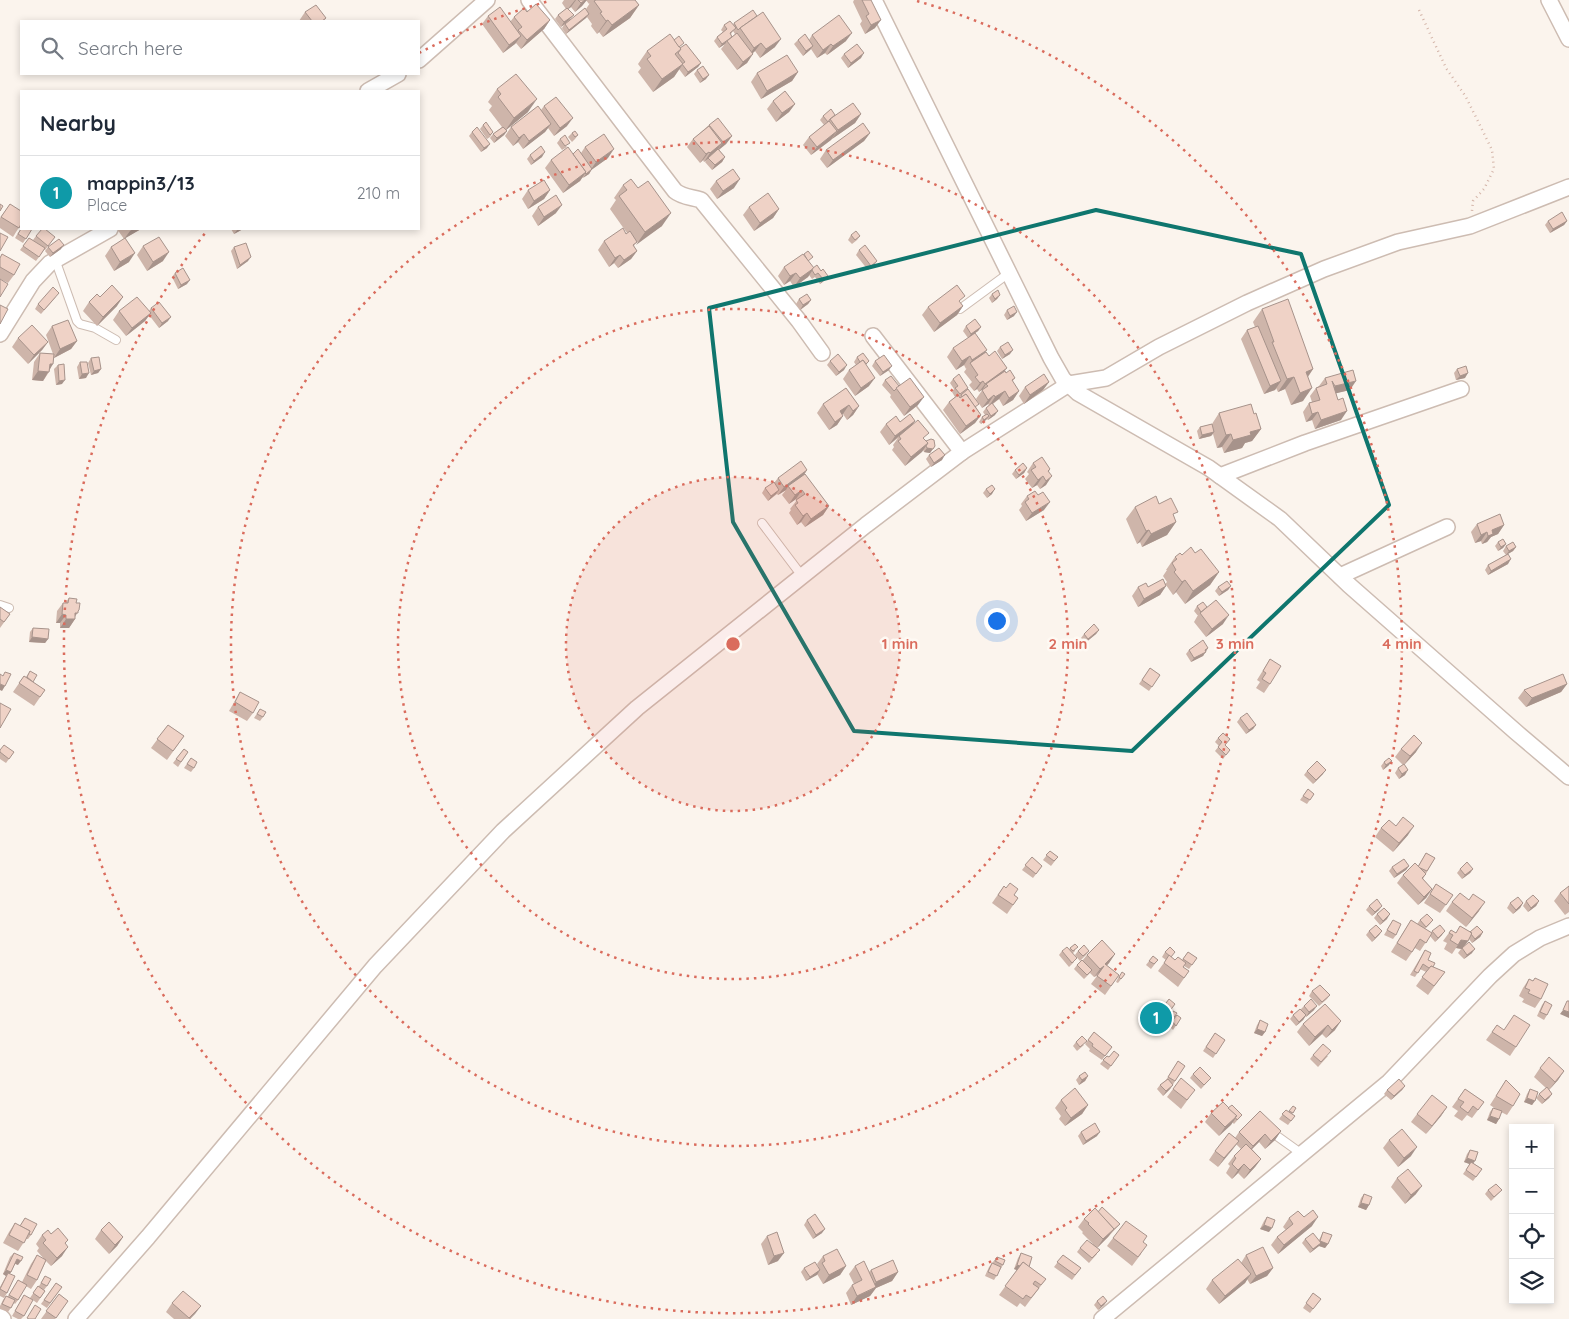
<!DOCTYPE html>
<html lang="en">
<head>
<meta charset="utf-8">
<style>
	body { margin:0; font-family:Quicksand,sans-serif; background:#f6f6f7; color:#1f2937 }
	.controls { position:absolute; right:15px; bottom:15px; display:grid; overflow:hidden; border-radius:0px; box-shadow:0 2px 8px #0003 }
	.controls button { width:45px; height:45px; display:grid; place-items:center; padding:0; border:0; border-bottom:1px solid #e0e1e3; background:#fff; color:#1f2937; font:25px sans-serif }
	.you { position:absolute; left:996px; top:620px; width:18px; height:18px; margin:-12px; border:4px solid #fff; border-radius:50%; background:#1a73e8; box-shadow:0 0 0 8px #1a73e833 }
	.badge { display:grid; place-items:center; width:32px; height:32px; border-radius:50%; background:#da6c5d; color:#fff; font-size:16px; font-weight:700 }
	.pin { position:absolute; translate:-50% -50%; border:2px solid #fff; box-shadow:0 1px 5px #0006 }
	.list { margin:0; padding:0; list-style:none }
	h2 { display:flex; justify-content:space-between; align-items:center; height:65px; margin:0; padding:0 20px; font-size:21px }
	h2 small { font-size:16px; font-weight:400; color:#747a83 }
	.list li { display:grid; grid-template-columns:32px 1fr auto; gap:15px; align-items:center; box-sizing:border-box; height:75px; padding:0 20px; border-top:1px solid #e0e1e3 }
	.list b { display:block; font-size:19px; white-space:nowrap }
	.list p { margin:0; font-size:16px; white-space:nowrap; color:#747a83 }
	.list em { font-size:16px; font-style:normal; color:#747a83 }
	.icon { flex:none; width:28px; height:28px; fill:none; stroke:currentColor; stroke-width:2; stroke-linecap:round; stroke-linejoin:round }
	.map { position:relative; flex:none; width:1569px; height:1319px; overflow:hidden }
	.search { position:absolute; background:#fff; box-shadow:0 2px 8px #0003; left:20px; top:20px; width:400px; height:55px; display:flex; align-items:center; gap:12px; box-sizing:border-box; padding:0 18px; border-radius:0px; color:#747a83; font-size:19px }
	.panel { position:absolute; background:#fff; box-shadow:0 2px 8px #0003; left:20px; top:90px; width:400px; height:140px; border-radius:0px }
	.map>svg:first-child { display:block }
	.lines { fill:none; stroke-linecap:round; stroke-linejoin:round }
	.service-casing { stroke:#cdbcb2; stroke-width:10 }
	.minor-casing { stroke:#cdbcb2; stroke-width:18 }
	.path { stroke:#d4b5a9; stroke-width:2.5; stroke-dasharray:1 4; stroke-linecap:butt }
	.service { stroke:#fff; stroke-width:8 }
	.minor { stroke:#fff; stroke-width:15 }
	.wall { fill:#ceb5aa; fill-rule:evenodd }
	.shaded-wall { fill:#a7938b }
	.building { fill:#efd2c6; stroke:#a7938b }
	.marked { fill:none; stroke:#0f766e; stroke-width:4; stroke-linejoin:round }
	.ring { fill:none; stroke:#da6c5d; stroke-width:2.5; stroke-dasharray:2.5 5 }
	.centre { fill:#da6c5d; stroke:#fef9f3; stroke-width:2.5 }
	.ring-label { font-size:15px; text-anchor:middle; font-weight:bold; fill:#da6c5d; stroke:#fef9f3; stroke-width:5; stroke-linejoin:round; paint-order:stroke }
</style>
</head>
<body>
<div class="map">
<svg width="1569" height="1319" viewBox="0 0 1569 1319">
	<rect width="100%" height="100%" fill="#fbf4ed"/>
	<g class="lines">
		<!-- service casing -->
		<g class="service-casing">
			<g id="service">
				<polyline points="55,259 77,321 80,324 95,328 116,340"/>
				<polyline points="960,309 1009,273"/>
				<polyline points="762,523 802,576"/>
				<polyline points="0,605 9,608"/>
				<polyline points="1270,1131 1302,1154"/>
			</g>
		</g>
		<!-- minor casing -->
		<g class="minor-casing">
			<g id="minor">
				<path d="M529,0L675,191C682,197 692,197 701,200L799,321L822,353"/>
				<polyline points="874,0 1051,358 1063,379 1078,393 1209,468 1280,519 1349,585 1516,732 1569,777"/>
				<polyline points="1549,0 1569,39"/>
				<polyline points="419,60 487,0"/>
				<polyline points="368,91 398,74"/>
				<polyline points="0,334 33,281 50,263 110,229"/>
				<polyline points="873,336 962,452"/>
				<polyline points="1220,476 1305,443 1461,389"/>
				<polyline points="1340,576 1447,527"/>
				<polyline points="0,1316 3,1319"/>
				<polyline points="76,1319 148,1237 375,966 503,831 637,708 866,525 962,452 1069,384 1106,378 1159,347 1247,303 1324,269 1398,242 1470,226 1569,187"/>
				<polyline points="1102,1319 1389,1082 1490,976 1514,954 1540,938 1569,926"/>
			</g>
		</g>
		<!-- path -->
		<polyline class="path" points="1419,10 1446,68 1466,97 1492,150 1494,169 1484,189 1473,201 1472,211"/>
		<!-- service -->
		<use href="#service" class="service"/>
		<!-- minor -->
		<use href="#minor" class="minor"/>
	</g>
	<!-- wall -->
	<g class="wall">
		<path d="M564,0H635L639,5L630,18L603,37L599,32L597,34L591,26L592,24L587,17L566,34L562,28L564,25L561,27L555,19L558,15L566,9L562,3ZM586,0L589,4L590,3L586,9L587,11L570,20L568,9L571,7L575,12L582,6Z"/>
		<polygon points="854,0 871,0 875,28 865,34 860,24 862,21 853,2"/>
		<polygon points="305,12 326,18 324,21 299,21"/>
		<polygon points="527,12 550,20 544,29 521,49 516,43 503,53 482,24 488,16 510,22 514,17"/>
		<path d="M734,23L775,47L760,58L755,51L752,54L747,63L737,70L721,49L725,44L719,48L714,41L717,37L723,32L721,30L724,25H733ZM733,31L735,34L732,37L731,34Z"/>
		<polygon points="812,35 846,41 827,55 825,53 817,58 811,49 803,56 794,44 798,40 809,40"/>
		<polygon points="680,48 701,63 698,67 685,77 679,69 674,77 653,92 638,72 641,68 638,64 647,51"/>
		<polygon points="844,54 861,58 848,68 841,58"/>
		<polygon points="697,70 706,79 700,83 694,74"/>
		<polygon points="798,72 792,81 761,99 751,82 757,73"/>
		<polygon points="497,89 528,112 506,130 507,131 504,135 494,143 490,138 493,134 502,127 489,110 492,106 488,102"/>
		<polygon points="773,101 795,104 789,112 776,122 767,109"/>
		<polygon points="544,106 567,126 554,136 548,128 545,132 523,149 518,142 513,146 505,136 511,127 541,110"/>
		<polygon points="861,114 855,123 832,139 811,155 803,145 809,137 824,125 820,120 823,116"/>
		<polygon points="483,125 493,132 490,137 487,139 480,129"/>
		<polygon points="709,125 732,136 726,144 719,150 725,157 722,162 712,170 705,162 707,159 704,162 703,160 700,163 687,147 693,139"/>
		<polygon points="472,132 487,148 481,152 469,136"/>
		<polygon points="572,133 578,135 575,139 572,142 568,137"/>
		<polygon points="870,133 864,141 827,168 820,159 826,150"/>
		<polygon points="560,139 567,147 562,150 557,143"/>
		<polygon points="585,147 608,158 592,169 589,174 582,178 580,181 563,193 545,168 551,160 573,154 581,153"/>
		<polygon points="530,155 542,157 531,165 527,159"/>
		<polygon points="716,181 734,188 717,199 710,189"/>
		<polygon points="623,185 662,226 635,244 634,246 637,251 631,259 618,268 614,263 609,267 598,250 604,241 627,233 610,209 616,200 614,198"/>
		<polygon points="528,190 550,190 544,199 528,209 522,199"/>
		<polygon points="10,204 21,224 13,237 0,228 0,218"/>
		<polygon points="538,207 556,213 538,226 532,216"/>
		<polygon points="749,207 779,209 773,218 754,231 743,215"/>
		<polygon points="1548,221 1567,221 1564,225 1550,233 1545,225"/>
		<polygon points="21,228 32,229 23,243 15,238"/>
		<polygon points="117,229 141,229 125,238 129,262 114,271 105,256 111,247 124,239"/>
		<polygon points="231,229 243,229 234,234"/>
		<polygon points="851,235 860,236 857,240 852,244 848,240"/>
		<polygon points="36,236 55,237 45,250 44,250 36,261 20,250 29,238 33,240"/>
		<polygon points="143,246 163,261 147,271 137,255"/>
		<polygon points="48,247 61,249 50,257 45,251"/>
		<polygon points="234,247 248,261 237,269 231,251"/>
		<polygon points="859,250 874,265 868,270 856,255"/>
		<polygon points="2,254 14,275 8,283 0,279 0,258"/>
		<polygon points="809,262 813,268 821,271 828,276 825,280 820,284 815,277 812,279 809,275 808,277 794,287 790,281 784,285 778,276 784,267"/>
		<polygon points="175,273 187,284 178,289 172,277"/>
		<polygon points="992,294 1000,295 997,299 992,303 989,298"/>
		<polygon points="56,297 41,314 35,309 38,304"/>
		<polygon points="799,299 811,300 808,304 800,310 796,304"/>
		<polygon points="89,302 117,306 97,326 83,311"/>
		<polygon points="961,303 963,306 957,315 934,332 922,315 928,307"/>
		<polygon points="151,308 168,321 159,328 149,315 145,321 126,336 113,320 119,311 149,311"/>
		<polygon points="1262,309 1313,369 1308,377 1303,401 1291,405 1285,389 1278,392 1276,388 1275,390 1264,394 1241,339 1247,330 1255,327 1253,322"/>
		<polygon points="1007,310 1014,316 1007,320 1004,315"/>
		<polygon points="52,326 77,341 71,349 54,358 54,357 49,372 43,381 32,380 34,362 40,353 53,354 46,335"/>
		<polygon points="966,326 981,327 978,331 968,338 963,331"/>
		<polygon points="18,338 48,342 42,350 28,364 12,347"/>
		<polygon points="1000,347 1010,354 1002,359 997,351"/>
		<polygon points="953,348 985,353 989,356 1004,372 1015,378 1012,382 1019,391 1013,400 1003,406 999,399 993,404 995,415 988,420 987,419 981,424 979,422 982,417 985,415 983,412 986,408 989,405 988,404 982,408 976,399 983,389 979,392 977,389 974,391 969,385 972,382 964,372 967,368 966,369 964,365 956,370 947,357"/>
		<polygon points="857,357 869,361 866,365 869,386 855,396 843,379 849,370 856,365 854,362"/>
		<polygon points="91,358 101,369 98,373 91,375 88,363"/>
		<polygon points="830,361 844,370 836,376 827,365"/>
		<polygon points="875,361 889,370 880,376 872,366"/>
		<polygon points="80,362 86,378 79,379 77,367"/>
		<polygon points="58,365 62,384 56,385 54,369"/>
		<polygon points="1457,369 1465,378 1456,380 1454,373"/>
		<polygon points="1325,378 1350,390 1336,393 1341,420 1315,429 1312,420 1306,422 1303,412 1309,403 1312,402 1310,396 1316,388 1319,386"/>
		<polygon points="953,379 968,388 966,391 981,415 975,423 960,434 943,410 949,402 955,397 952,392 954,389 950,383"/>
		<polygon points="885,380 899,386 918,405 904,416 890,397 891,395 882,385"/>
		<polygon points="1049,382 1043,390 1024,404 1019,396 1025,387"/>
		<polygon points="846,388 859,406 853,415 847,420 843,414 842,414 843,416 837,425 829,430 817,413 823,404"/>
		<polygon points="1219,413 1254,414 1261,429 1252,441 1245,443 1242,448 1224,453 1222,447 1217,448 1213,434 1211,436 1199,439 1197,431 1200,427 1212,424"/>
		<polygon points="915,421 912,426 926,441 935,446 930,453 924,452 923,450 905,466 892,450 894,447 893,445 898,438 889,445 880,432 886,424 900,422"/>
		<polygon points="929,455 942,460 931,467 926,459"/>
		<polygon points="1033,463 1050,469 1049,472 1046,485 1040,489 1037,485 1032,488 1025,479 1029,474 1027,472"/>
		<polygon points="1027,468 1024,473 1016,479 1012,474 1015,470"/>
		<polygon points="807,470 804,475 829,506 823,515 805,527 801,522 797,525 789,513 791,510 790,509 797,500 796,499 789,504 782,495 786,490 778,495 777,494 768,501 762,493 765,488 774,483 778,478"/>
		<polygon points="986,489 992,494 987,498 983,493"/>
		<polygon points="1027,496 1044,510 1026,521 1019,510 1022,506 1021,504"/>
		<polygon points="1159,504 1174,517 1176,522 1167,535 1142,547 1140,542 1137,544 1126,519 1135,507"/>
		<polygon points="1477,524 1504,525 1498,534 1491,537 1487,542 1482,544 1481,541 1475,543 1471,532"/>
		<polygon points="1498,542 1506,544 1503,548 1498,551 1495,546"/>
		<polygon points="1506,546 1516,547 1513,551 1508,554 1508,564 1488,575 1485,570 1488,565 1506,555 1503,551"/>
		<polygon points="1195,553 1219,572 1210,585 1185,604 1176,592 1173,595 1166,585 1166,586 1160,595 1138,607 1132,596 1138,587 1148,587 1165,584 1167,582 1163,576 1167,570 1166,570 1175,557 1182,555"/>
		<polygon points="1231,586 1228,590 1219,596 1215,591 1218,587"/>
		<polygon points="69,598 76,603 79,610 75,617 75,619 69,628 60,628 60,623 56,623 57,611 63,603 65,603"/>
		<polygon points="1197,606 1207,607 1223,624 1206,637 1194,622 1198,615 1198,616 1194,611"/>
		<polygon points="0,607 10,614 0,628"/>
		<polygon points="33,628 48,639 45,643 29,642 30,632"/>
		<polygon points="1099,630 1096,634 1085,643 1081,638 1084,634"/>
		<polygon points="1208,648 1203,656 1191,662 1186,654 1189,650"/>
		<polygon points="1270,659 1270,684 1264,693 1256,688 1260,682 1257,680"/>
		<polygon points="1150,668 1160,675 1149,691 1139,684"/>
		<polygon points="30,671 33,682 45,690 34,706 13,692 24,676 26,677"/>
		<polygon points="1567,684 1561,692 1526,707 1518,698 1524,690"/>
		<polygon points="240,692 253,713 247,721 229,711"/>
		<polygon points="260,709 263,717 260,721 254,718"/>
		<polygon points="1240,718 1256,725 1253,729 1246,734 1237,722"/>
		<polygon points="168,725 184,736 167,760 151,748"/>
		<polygon points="1218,738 1230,750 1223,759 1215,751 1219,746 1215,742"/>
		<polygon points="184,749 188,752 178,767 173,763"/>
		<polygon points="1401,749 1416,752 1404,765 1405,775 1399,779 1395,773 1398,768 1403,765 1395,757"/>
		<polygon points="0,750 14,752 6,763 0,759"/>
		<polygon points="191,758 194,768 191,772 184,768"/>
		<polygon points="1384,762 1389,765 1383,770 1381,766"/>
		<polygon points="1307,771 1323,774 1313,784 1304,775"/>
		<polygon points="1308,789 1314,794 1307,804 1300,800"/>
		<polygon points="1396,826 1408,835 1393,852 1375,837 1381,828"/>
		<polygon points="1050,851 1058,857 1051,866 1043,860"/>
		<polygon points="1426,853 1435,858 1423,879 1432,889 1426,898 1418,905 1397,883 1403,875 1418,866"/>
		<polygon points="1032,857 1042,866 1033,878 1022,870"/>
		<polygon points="1409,866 1406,870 1394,878 1389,871 1392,867"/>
		<polygon points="1460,869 1473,869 1470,873 1462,879 1457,873"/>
		<polygon points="1436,884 1453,895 1440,913 1424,903"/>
		<polygon points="1004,886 1018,898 1007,914 992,903"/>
		<polygon points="1569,886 1569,912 1565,915 1554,901 1560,893"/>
		<polygon points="1469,900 1479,911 1466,927 1446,911 1452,902"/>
		<polygon points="1526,901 1539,901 1536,906 1528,912 1523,906"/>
		<polygon points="1510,903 1523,903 1520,908 1513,914 1507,908"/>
		<polygon points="1369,906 1379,910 1372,916 1366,910"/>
		<polygon points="1377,914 1387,919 1380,925 1374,918"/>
		<polygon points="1393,920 1396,935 1393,939 1384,935"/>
		<polygon points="1411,920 1417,924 1420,920 1433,920 1430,924 1425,929 1431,933 1432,931 1442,935 1435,942 1430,936 1420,951 1415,948 1406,961 1391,952"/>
		<polygon points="1460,926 1470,932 1483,932 1480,937 1472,943 1469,939 1464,947 1472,953 1464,959 1458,953 1461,949 1456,948 1452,954 1444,949 1447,943 1443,941 1451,930 1456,933"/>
		<polygon points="1369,931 1382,931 1379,935 1372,942 1366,935"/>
		<polygon points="1075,944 1075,951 1073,953 1074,962 1069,967 1059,955 1062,951 1069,949"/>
		<polygon points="1425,950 1428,960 1433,967 1445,972 1428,995 1416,986 1426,972 1420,969 1415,977 1410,975"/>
		<polygon points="1078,951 1089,951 1086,955 1080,961 1075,955"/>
		<polygon points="1165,952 1175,960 1182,960 1188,952 1197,958 1189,969 1184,966 1183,967 1189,971 1178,987 1158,971 1166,960 1162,957"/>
		<polygon points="1115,954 1107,966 1119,975 1105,995 1091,984 1097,976 1094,977 1090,973 1084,979 1074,969 1077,965 1082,961 1087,955"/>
		<polygon points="1153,956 1158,960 1151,969 1146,965"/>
		<polygon points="1125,974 1118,983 1116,982 1119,976"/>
		<polygon points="1535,978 1541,999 1535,1008 1522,1002 1524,999 1519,996 1523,988 1529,979 1533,981"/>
		<polygon points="1312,991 1330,995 1327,999 1319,1006 1309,996"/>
		<polygon points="1545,1001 1547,1015 1544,1020 1537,1016 1542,1005"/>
		<polygon points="1157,1004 1163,1007 1175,1004 1157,1029 1145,1020"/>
		<polygon points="1325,1004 1335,1030 1326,1038 1322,1034 1309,1046 1297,1032 1303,1024"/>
		<polygon points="1304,1006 1314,1010 1306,1017 1306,1016 1303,1020 1296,1026 1290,1019 1293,1015 1301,1009"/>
		<polygon points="1173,1011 1177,1013 1168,1026 1164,1023"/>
		<polygon points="1177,1015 1181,1018 1173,1030 1169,1026"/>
		<polygon points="1260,1020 1265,1032 1262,1036 1254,1033 1257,1025"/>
		<polygon points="1497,1025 1516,1047 1510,1056 1486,1040"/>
		<polygon points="1094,1032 1112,1047 1102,1060 1089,1051 1090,1049 1085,1044"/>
		<polygon points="1215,1033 1225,1040 1213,1058 1203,1051"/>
		<polygon points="1076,1042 1084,1045 1077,1051 1073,1046"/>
		<polygon points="1119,1055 1108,1070 1100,1064 1107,1056 1109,1057"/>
		<polygon points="1313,1055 1328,1056 1318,1067 1310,1059"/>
		<polygon points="1178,1061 1185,1066 1170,1089 1163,1096 1157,1089 1160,1085 1166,1080"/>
		<polygon points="1540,1068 1564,1071 1558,1080 1549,1090 1552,1094 1549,1098 1542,1104 1536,1098 1532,1105 1524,1102 1527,1094 1530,1089 1537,1097 1539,1094 1546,1088 1534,1077"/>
		<polygon points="1193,1074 1211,1078 1201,1089 1190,1078"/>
		<polygon points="1079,1076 1088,1076 1085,1081 1079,1085 1076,1080"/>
		<polygon points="1506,1080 1513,1106 1507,1115 1501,1112 1499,1119 1496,1124 1487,1120 1490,1112 1493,1108 1496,1109 1490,1105"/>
		<polygon points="1405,1086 1402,1090 1391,1100 1384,1094 1387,1090"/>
		<polygon points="1173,1089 1189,1098 1181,1109 1167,1097"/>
		<polygon points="1465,1089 1484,1102 1472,1118 1467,1115 1462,1121 1454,1116 1458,1111 1452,1107"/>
		<polygon points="1061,1100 1088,1105 1082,1114 1065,1126 1059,1119 1061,1116 1055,1108"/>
		<polygon points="1293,1106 1296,1108 1292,1114 1295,1116 1288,1125 1279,1119 1286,1110 1289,1112"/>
		<polygon points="1447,1107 1441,1116 1426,1134 1411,1122 1417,1114"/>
		<polygon points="1228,1108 1242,1115 1234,1124 1232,1122 1219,1136 1205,1122 1211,1113"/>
		<polygon points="1281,1131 1275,1140 1265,1149 1259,1142 1252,1149 1261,1159 1255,1167 1244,1179 1238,1173 1232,1179 1226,1173 1230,1166 1228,1164 1234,1156 1241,1149 1236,1144 1218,1167 1209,1160 1215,1151 1235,1138 1239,1132"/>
		<polygon points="1081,1132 1097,1136 1083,1145 1078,1136"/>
		<polygon points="1389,1140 1411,1156 1398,1167 1383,1148"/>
		<polygon points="1470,1150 1473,1163 1482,1169 1473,1181 1463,1174 1470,1164 1464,1162 1467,1154"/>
		<polygon points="1397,1178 1416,1194 1405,1204 1391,1187"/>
		<polygon points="1488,1190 1502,1190 1491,1201 1485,1194"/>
		<polygon points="1364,1194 1369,1205 1366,1210 1358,1207 1361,1198"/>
		<polygon points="1098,1212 1120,1224 1108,1237 1097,1248 1097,1254 1089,1263 1077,1252 1080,1248 1093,1244 1082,1233 1083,1232 1078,1227 1084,1219"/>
		<polygon points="1267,1217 1269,1232 1260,1229 1264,1221"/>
		<polygon points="25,1218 31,1235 28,1239 26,1239 18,1251 3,1243 9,1232 15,1223 20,1226"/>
		<polygon points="1289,1218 1312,1226 1278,1254 1271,1245 1277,1237 1286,1230 1283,1227"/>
		<polygon points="807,1220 822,1233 813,1239 804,1225"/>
		<polygon points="101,1230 123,1237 117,1246 109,1254 95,1239"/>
		<polygon points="1323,1232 1328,1244 1325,1248 1319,1246 1310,1253 1302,1243 1305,1239 1319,1240"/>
		<polygon points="51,1234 68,1240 65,1244 62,1256 51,1266 46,1261 37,1280 31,1289 26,1286 18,1300 15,1304 14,1303 8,1312 0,1309 0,1306 3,1300 6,1296 8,1296 18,1280 22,1282 31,1264 37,1255 44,1259 37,1251 39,1248 36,1244 42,1235"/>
		<polygon points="767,1236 778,1261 768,1265 761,1244"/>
		<polygon points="1113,1238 1143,1242 1141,1254 1132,1266 1107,1246"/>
		<polygon points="14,1253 18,1265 15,1264 10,1274 7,1293 4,1298 0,1296 0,1287 6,1276 3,1274 10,1257"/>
		<polygon points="1021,1253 1029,1267 1046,1279 1025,1307 1020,1303 1017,1307 999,1295 1017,1270 1014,1269 1018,1258"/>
		<polygon points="1063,1255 1081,1268 1072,1280 1054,1267"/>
		<polygon points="1246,1255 1273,1268 1267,1276 1250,1284 1247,1279 1245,1283 1219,1304 1206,1289 1212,1280 1241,1263"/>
		<polygon points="823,1256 846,1266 840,1275 823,1284 817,1274 806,1281 801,1272 804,1268 819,1268 817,1264"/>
		<polygon points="997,1257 1003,1265 994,1280 985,1276 989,1267"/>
		<polygon points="855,1266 869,1272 871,1270 898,1272 892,1281 876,1288 870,1296 851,1305 846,1293 852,1285 854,1284 849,1274"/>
		<polygon points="45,1276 47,1286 44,1290 45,1291 37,1303 30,1298 38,1286 39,1286"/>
		<polygon points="56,1283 62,1287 47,1308 41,1304"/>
		<polygon points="1313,1293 1321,1299 1310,1313 1303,1308"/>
		<polygon points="59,1294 68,1301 55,1319 41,1319"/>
		<polygon points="24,1295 24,1316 21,1319 18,1319 12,1316"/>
		<polygon points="1097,1301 1107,1301 1104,1305 1098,1310 1094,1305"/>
		<polygon points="172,1303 201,1306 190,1319 174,1319 166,1312"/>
	</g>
	<!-- shaded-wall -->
	<g class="shaded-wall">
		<polygon points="575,0 576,0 571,7 567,10"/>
		<polygon points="585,0 587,0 582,6 575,12 581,3"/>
		<polygon points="639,5 630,18 603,37 612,25"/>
		<polygon points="589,14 586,18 566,34 569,30"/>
		<polygon points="574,15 570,19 561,27 564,22"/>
		<polygon points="550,20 544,29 521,49 527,40"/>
		<polygon points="608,20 599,32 597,34 606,21"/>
		<polygon points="881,20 875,28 865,34 871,25"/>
		<polygon points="852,33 846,41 827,55 833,46"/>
		<polygon points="521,36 515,44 503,53 509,45"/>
		<polygon points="781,39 775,47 760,58 766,49"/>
		<polygon points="727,41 725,44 719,48 722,44"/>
		<polygon points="761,43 755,51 748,57 754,48"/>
		<polygon points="831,44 825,53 817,58 823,50"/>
		<polygon points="813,46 810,50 803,56 806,51"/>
		<polygon points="864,53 861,58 848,68 851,63"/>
		<polygon points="753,54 747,63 737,70 743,62"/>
		<polygon points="701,63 698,67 685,77 688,72"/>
		<polygon points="683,64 674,77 653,92 662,79"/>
		<polygon points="798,72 792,81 761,99 767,91"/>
		<polygon points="709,75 706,79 700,83 703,79"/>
		<polygon points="537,99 528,112 505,131 514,118"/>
		<polygon points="795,104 789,112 776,122 782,113"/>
		<polygon points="861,114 855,123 832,139 838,130"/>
		<polygon points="573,118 567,126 554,136 560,128"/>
		<polygon points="551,124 545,132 523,149 529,141"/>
		<polygon points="507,131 504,135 494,143 497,138"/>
		<polygon points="837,131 831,140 811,155 817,147"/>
		<polygon points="870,133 864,141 827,168 833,160"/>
		<polygon points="524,134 518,142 513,146 519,138"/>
		<polygon points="732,136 726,144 717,151 723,142"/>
		<polygon points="722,143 716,152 704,162 710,153"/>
		<polygon points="490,144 487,148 481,152 484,148"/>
		<polygon points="614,149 608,158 590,171 596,162"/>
		<polygon points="545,152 542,157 531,165 534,161"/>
		<polygon points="709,152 703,160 700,163 706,154"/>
		<polygon points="725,157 722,162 712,170 715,165"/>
		<polygon points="592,169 589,174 583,178 586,174"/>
		<polygon points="586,172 580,181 563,193 569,185"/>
		<polygon points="740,179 734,188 717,199 723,191"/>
		<polygon points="550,190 544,199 528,209 534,201"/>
		<polygon points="562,205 556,213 538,226 544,217"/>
		<polygon points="779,209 773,218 754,231 760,223"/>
		<polygon points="671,213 662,226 636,245 645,232"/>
		<polygon points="1567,221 1564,225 1550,233 1553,229"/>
		<polygon points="133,229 141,229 124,239 130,231"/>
		<polygon points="238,229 243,229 234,234"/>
		<polygon points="64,245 61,249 50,257 53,253"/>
		<polygon points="637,251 631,259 618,268 624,260"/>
		<polygon points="169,252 163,261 147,271 153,262"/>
		<polygon points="135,253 129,262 114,271 120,262"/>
		<polygon points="620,255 614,263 609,267 615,258"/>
		<polygon points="251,257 248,261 237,269 240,265"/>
		<polygon points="877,261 874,265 868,270 871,266"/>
		<polygon points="814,268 808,277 794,287 800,278"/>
		<polygon points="796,273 790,281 784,285 790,276"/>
		<polygon points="828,276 825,280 820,284 823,279"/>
		<polygon points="190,280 187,284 178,289 181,285"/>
		<polygon points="1000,295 997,299 992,303 995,299"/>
		<polygon points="123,297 117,306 97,326 103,317"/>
		<polygon points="811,300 808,304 800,310 803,305"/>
		<polygon points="963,306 957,315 934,332 940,323"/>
		<polygon points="1017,312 1014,316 1007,320 1010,316"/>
		<polygon points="151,313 145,321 126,336 132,328"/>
		<polygon points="171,317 168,321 159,328 162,323"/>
		<polygon points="981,327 978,331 968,338 971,334"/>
		<polygon points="77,341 71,349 54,358 60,349"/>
		<polygon points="48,342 42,350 28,364 34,355"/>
		<polygon points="987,350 981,358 970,363 966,369 972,360"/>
		<polygon points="1013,350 1010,354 1002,359 1005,355"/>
		<polygon points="970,356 964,365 956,370 962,361"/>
		<polygon points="50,364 53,364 43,381 32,380 38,371"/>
		<polygon points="847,365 844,370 836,376 839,372"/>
		<polygon points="892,366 889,370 880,376 883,372"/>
		<polygon points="1007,368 1001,376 986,384 983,389 979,392 985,384"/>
		<polygon points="101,369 98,373 91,375 94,371"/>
		<polygon points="1313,369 1304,382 1306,372"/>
		<polygon points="89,373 86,378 79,379 82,374"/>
		<polygon points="1468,373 1465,378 1456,380 1460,376"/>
		<polygon points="1294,377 1285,389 1278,392 1287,379"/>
		<polygon points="875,378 869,386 855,396 861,388"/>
		<polygon points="65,380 62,384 56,385 59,381"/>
		<polygon points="983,381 977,389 974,391 980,383"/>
		<polygon points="1281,381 1275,390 1264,394 1270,386"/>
		<polygon points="1356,381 1350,390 1329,395 1335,386"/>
		<polygon points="1049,382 1043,390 1024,404 1030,395"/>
		<polygon points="1312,388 1303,401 1291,405 1300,393"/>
		<polygon points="1005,391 999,399 989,406 995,397"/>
		<polygon points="1019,391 1013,400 1003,406 1009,398"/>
		<polygon points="994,395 988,404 982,408 988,400"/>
		<polygon points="924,397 918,405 904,416 910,407"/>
		<polygon points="849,405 843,414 834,420 840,411"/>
		<polygon points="859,406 853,415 847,420 853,411"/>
		<polygon points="998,411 995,415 988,420 991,416"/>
		<polygon points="1347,411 1341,420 1315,429 1321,420"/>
		<polygon points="1318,412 1312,420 1306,422 1312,414"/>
		<polygon points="981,415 975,423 960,434 966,426"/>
		<polygon points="843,416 837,425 829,430 835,422"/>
		<polygon points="989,416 986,420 981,424 984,420"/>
		<polygon points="915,421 909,430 899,436 889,445 895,436"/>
		<polygon points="1261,429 1252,441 1245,443 1242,448 1224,453 1233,440 1250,432"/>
		<polygon points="1214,432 1211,436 1199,439 1202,435"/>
		<polygon points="1231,434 1222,447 1217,448 1226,435"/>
		<polygon points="928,443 922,452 905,466 911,457"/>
		<polygon points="935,446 930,453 924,452 927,448"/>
		<polygon points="945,455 942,460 931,467 934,463"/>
		<polygon points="1027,468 1024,473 1016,479 1019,475"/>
		<polygon points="807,470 801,479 788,486 786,490 778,495 784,487"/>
		<polygon points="1043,476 1037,485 1032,488 1038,480"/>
		<polygon points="1052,476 1046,485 1040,489 1046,481"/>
		<polygon points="995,489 992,494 987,498 990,494"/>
		<polygon points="779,490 776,494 768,501 771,496"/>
		<polygon points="802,490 796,499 789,504 795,495"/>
		<polygon points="1050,502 1044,510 1026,521 1032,513"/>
		<polygon points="829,506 823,515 805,527 811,519"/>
		<polygon points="807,513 801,522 797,525 803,516"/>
		<polygon points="1176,522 1167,535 1142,547 1151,534"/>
		<polygon points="1504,525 1498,534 1491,537 1487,542 1482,544 1492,530"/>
		<polygon points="1149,530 1140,542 1137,544 1146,531"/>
		<polygon points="1487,532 1481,541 1475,543 1481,535"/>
		<polygon points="1506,544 1503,548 1498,551 1501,547"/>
		<polygon points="1516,547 1513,551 1506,555 1509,551"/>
		<polygon points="1511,559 1508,564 1488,575 1491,571"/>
		<polygon points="1219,572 1210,585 1185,604 1193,591"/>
		<polygon points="1185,580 1176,592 1173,595 1182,582"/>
		<polygon points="1166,586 1160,595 1138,607 1144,599"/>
		<polygon points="1231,586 1228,590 1219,596 1222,592"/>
		<polygon points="79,610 73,619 75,619 69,628 60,628 66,619"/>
		<polygon points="62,614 66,615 60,623 56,623"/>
		<polygon points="1229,615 1223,624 1206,637 1212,629"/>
		<polygon points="1099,630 1096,634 1085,643 1088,639"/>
		<polygon points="32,637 48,639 45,643 29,642"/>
		<polygon points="1208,648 1203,656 1191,662 1194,658"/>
		<polygon points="0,684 5,686 2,691 0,690"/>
		<polygon points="1567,684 1561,692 1526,707 1532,698"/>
		<polygon points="1256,725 1253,729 1246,734 1249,730"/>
		<polygon points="1422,743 1416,752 1404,765 1410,756"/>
		<polygon points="1392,761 1389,765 1383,770 1386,765"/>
		<polygon points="1326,770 1323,774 1313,784 1316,780"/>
		<polygon points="1408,770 1405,775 1399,779 1402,774"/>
		<polygon points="1414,826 1408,835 1393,852 1399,843"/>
		<polygon points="1409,866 1406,870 1394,878 1397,874"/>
		<polygon points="1473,869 1470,873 1462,879 1465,875"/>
		<polygon points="1432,889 1426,898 1418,905 1424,897"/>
		<polygon points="1539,901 1536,906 1528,912 1531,908"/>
		<polygon points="1485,902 1479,911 1466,927 1472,918"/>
		<polygon points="1523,903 1520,908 1513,914 1516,910"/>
		<polygon points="1382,906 1379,910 1372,916 1375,912"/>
		<polygon points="1390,914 1387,919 1380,925 1383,921"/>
		<polygon points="1382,931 1379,935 1372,942 1375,938"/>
		<polygon points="1445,931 1442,935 1435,942 1438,938"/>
		<polygon points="1483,932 1480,937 1472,943 1475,939"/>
		<polygon points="1461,940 1468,941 1462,949 1456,948"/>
		<polygon points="1475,949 1472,953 1464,959 1467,955"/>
		<polygon points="1115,954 1109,963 1094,977 1100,969"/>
		<polygon points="1317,1006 1314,1010 1306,1017 1309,1012"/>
		<polygon points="1563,1010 1569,1012 1569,1018 1560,1014"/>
		<polygon points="1306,1015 1303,1020 1296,1026 1299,1022"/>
		<polygon points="1341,1021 1335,1030 1326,1038 1332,1030"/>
		<polygon points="1328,1025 1322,1034 1309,1046 1315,1037"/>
		<polygon points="1257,1029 1265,1032 1262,1036 1254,1033"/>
		<polygon points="1564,1071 1558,1080 1549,1090 1555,1082"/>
		<polygon points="1088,1076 1085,1081 1079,1085 1082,1080"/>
		<polygon points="1173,1085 1170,1089 1163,1096 1166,1091"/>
		<polygon points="1405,1086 1402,1090 1391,1100 1394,1096"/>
		<polygon points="1552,1094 1549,1098 1542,1104 1545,1100"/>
		<polygon points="1527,1098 1535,1101 1532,1105 1524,1102"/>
		<polygon points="1088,1105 1082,1114 1065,1126 1071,1118"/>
		<polygon points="1447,1107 1441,1116 1426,1134 1432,1126"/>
		<polygon points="1237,1116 1231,1125 1219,1136 1225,1127"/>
		<polygon points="1490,1116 1499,1119 1496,1124 1487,1120"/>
		<polygon points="1281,1131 1275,1140 1265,1149 1271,1141"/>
		<polygon points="1100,1132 1097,1136 1083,1145 1086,1141"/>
		<polygon points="1265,1134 1259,1142 1247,1154 1253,1146"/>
		<polygon points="1239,1141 1233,1149 1218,1167 1224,1158"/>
		<polygon points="1417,1147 1411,1156 1398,1167 1404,1158"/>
		<polygon points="1467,1158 1475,1161 1472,1165 1464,1162"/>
		<polygon points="1261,1159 1255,1167 1244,1179 1250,1170"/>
		<polygon points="1244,1164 1238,1173 1232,1179 1238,1170"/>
		<polygon points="1422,1186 1416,1194 1405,1204 1411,1195"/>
		<polygon points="1361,1203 1369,1205 1366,1210 1358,1207"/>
		<polygon points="1318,1217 1312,1226 1278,1254 1284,1245"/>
		<polygon points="1264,1225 1272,1228 1269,1232 1260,1229"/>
		<polygon points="825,1229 822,1233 813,1239 816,1235"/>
		<polygon points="1114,1229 1108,1237 1097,1248 1103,1239"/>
		<polygon points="123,1237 117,1246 109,1254 115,1245"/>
		<polygon points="1320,1241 1328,1244 1325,1248 1319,1246 1310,1253"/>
		<polygon points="68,1247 62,1256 51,1266 57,1258"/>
		<polygon points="784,1253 778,1261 768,1265 774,1256"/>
		<polygon points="17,1259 21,1261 18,1265 14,1263"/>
		<polygon points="1017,1265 1028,1268 1025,1273 1014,1269"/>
		<polygon points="846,1266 840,1275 823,1284 829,1275"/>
		<polygon points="1273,1268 1267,1276 1250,1284 1256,1276"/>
		<polygon points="6,1270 11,1272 8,1276 8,1273 6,1276 3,1274"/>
		<polygon points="820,1270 817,1275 806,1281 810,1277"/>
		<polygon points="898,1272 892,1281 876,1288 870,1296 851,1305 857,1296 871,1290 876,1282"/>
		<polygon points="1251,1274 1245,1283 1219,1304 1225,1296"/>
		<polygon points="1107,1301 1104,1305 1098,1310 1101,1306"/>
		<polygon points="201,1306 195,1314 190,1319 189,1319"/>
	</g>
	<!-- building -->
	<g class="building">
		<polygon points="578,0 585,0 581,3"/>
		<polygon points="596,0 635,0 639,5 612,25 608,20 606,21 600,13 602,12 594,1"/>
		<polygon points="862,0 871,0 881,20 871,25 866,16 869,14"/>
		<polygon points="536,4 550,20 527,40 518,30 522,27 514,17 524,8 527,12"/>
		<polygon points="316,5 326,18 322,21 312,21 305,12"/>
		<polygon points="500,7 521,36 509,45 488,16"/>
		<polygon points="567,8 574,15 564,22 558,15"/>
		<polygon points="585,8 589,14 569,30 565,24"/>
		<polygon points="753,10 757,16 740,28 738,30 734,23"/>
		<polygon points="763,12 781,39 766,49 761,43 754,48 740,28"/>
		<polygon points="839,15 852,33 833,46 831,44 823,50 812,35"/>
		<polygon points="730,21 736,28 730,33 732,37 722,44 717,37 727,29 724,25"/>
		<polygon points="737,33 753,54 743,62 727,41"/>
		<polygon points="670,34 681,49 675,54 683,64 662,79 647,59 651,56 647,51"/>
		<polygon points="805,34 813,46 806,51 798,40"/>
		<polygon points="679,36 684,43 679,47 674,40"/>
		<polygon points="686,44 701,63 688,72 682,64 685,62 678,53 681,49 680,48"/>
		<polygon points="857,44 864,53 851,63 844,54"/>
		<polygon points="787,55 798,72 767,91 757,73"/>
		<polygon points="703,66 709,75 703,79 697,70"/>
		<polygon points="516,74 537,99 514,118 498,97 501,94 497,89"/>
		<polygon points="785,91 795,104 782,113 773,101"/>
		<polygon points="556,97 573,118 560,128 544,106"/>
		<polygon points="853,103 861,114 838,130 830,119"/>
		<polygon points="538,106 551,124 529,141 524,134 519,138 511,127"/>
		<polygon points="831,109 835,115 830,119 828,122 823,116"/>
		<polygon points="718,118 732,136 723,142 709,125"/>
		<polygon points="829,121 837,131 817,147 809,137"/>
		<polygon points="486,122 493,132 490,135 483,125"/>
		<polygon points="863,123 870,133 833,160 826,150"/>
		<polygon points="709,126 722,143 710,153 709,152 706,154 693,139"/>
		<polygon points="477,127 490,144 484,148 472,132"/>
		<polygon points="503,127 507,131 497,138 493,134"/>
		<polygon points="575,131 578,135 575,137 572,133"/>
		<polygon points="604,134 614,149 596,162 585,147"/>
		<polygon points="565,135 570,143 565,146 560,139"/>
		<polygon points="541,146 545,152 534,161 530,155"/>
		<polygon points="568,147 586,172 569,185 551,160"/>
		<polygon points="578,149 592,169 586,174 585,173 586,172 573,154"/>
		<polygon points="718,149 725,157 715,165 708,158"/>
		<polygon points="733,169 740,179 723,191 716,181"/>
		<polygon points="631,179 638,188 648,181 671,213 645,232 619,196 627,190 623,185"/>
		<polygon points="544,180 550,190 534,201 528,190"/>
		<polygon points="768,193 779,209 760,223 749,207"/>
		<polygon points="556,195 562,205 544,217 538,207"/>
		<polygon points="0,204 3,206 0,211"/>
		<polygon points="10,204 21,211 21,224 19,228 1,217"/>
		<polygon points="1562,212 1567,221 1553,229 1548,221"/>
		<polygon points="623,228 626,234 630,231 637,242 633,245 637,251 624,260 620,255 615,258 604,241"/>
		<polygon points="21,229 32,229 26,239 18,234"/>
		<polygon points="42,229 45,229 55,237 48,246 36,236"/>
		<polygon points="856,231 860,236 855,240 851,235"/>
		<polygon points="0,233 8,237 0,251"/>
		<polygon points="159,237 169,252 153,262 143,246"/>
		<polygon points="29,238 45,248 39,257 23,246"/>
		<polygon points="125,238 135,253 120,262 111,247"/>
		<polygon points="59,239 64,245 53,253 48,247"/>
		<polygon points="246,243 251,257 240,265 234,247"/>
		<polygon points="865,245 877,261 871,266 859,250"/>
		<polygon points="808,251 813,257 808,261 804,254"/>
		<polygon points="2,254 20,264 14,275 0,267 0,258"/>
		<polygon points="803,254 814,268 800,278 796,273 790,276 784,267"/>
		<polygon points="817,265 821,271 823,269 828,276 823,279 818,273 815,275 812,270 813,268"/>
		<polygon points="183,268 190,280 181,285 175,273"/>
		<polygon points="0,279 8,284 0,297"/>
		<polygon points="112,285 123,297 103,317 89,302 97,294 100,297"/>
		<polygon points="957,285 965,296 959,301 963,306 940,323 928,307"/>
		<polygon points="53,287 59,293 44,310 38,304"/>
		<polygon points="998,290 1000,295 995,299 992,294"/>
		<polygon points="807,294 811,300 803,305 799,299"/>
		<polygon points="137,297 151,313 132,328 119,311"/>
		<polygon points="1288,299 1313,369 1306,372 1312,388 1300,393 1294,377 1287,379 1272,342 1274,342 1262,309"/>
		<polygon points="159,302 171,317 162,323 151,308"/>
		<polygon points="0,305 8,309 0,324"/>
		<polygon points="1014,306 1017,312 1010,316 1007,310"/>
		<polygon points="975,319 981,327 971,334 966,326"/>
		<polygon points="68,320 77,341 60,349 52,326"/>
		<polygon points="32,325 48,342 34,355 18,338"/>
		<polygon points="1258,326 1281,381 1270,386 1247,330"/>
		<polygon points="975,333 987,350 972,360 970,356 962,361 953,348"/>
		<polygon points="1008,342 1013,350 1005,355 1000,347"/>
		<polygon points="995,351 1007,368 985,384 983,381 980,383 975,377 978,375 970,363 986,352 989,356"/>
		<polygon points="40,353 54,354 53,364 50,364 49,372 38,371"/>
		<polygon points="863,353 869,361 866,364 863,360 860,362 857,357"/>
		<polygon points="838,354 847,365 839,372 830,361"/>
		<polygon points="884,355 892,366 883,372 875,361"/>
		<polygon points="99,357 101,369 94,371 91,358"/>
		<polygon points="863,360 875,378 861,388 849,370"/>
		<polygon points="80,362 87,362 89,373 82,374"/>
		<polygon points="64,364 65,380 59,381 58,365"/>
		<polygon points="1466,366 1468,373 1460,376 1457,369"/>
		<polygon points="1010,370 1015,378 1012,380 1019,391 1009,398 1005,391 995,397 994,395 988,400 982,390 988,386 986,384 1005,371 1006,373"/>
		<polygon points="1353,370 1356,381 1335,386 1332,381 1338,400 1343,398 1347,411 1321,420 1318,412 1312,414 1309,403 1320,400 1316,388 1327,384 1325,378"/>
		<polygon points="959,374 968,388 960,394 955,388 958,386 953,379"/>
		<polygon points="1044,374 1049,382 1030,395 1025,387"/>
		<polygon points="891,376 899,386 894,391 885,380"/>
		<polygon points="910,378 924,397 910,407 896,388"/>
		<polygon points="846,388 859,406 853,411 849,405 840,411 843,416 835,422 823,404"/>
		<polygon points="968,389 979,404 975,407 966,394 962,397 961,395"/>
		<polygon points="966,394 981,415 966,426 949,402 958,395 960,398"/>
		<polygon points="992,403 998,411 991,416 986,408"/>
		<polygon points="1251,404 1254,414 1256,413 1261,429 1250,432 1251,435 1233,440 1231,434 1226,435 1219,413"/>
		<polygon points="910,414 915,421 895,436 886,424 896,416 900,422"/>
		<polygon points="987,414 989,416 984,420 982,417"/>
		<polygon points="918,420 929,433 923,438 928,443 911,457 898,441 901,439 899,436"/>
		<polygon points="1212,424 1214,432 1202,435 1200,427"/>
		<polygon points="931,439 934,440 935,446 933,449 927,448 926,446 928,443 926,441"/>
		<polygon points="939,448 945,455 934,463 929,455"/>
		<polygon points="1042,457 1050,469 1048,471 1052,476 1046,481 1043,476 1038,480 1031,470 1036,467 1033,463"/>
		<polygon points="801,461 807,470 784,487 778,478"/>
		<polygon points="1023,463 1027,468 1019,475 1015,470"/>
		<polygon points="805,474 829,506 811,519 807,513 803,516 795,505 798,503 796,500 805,494 802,490 795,495 788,486"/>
		<polygon points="774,482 779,490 771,496 765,488"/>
		<polygon points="992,485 995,489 990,494 986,489"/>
		<polygon points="1035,491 1038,495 1043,492 1050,502 1032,513 1025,502 1029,499 1027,496"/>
		<polygon points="1156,496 1159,504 1171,498 1178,512 1173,514 1176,522 1151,534 1149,530 1146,531 1135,507"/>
		<polygon points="1500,514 1504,525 1492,530 1493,534 1488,536 1487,532 1481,535 1477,524"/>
		<polygon points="1503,539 1506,544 1501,547 1498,542"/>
		<polygon points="1513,542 1516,547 1509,551 1506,546"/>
		<polygon points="1191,547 1195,553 1201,549 1219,572 1193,591 1185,580 1182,582 1174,572 1176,570 1172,563 1177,559 1175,557 1180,553 1182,555"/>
		<polygon points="1508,554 1511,559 1491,571 1488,565"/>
		<polygon points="1163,579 1166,586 1144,599 1138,587 1146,583 1148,587"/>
		<polygon points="1227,581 1231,586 1222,592 1218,587"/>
		<polygon points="69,598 77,599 76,603 80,603 79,610 78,611 78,613 75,613 75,619 66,619 66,615 62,614 63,603 68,603"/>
		<polygon points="1216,600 1229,615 1212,629 1200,613"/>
		<polygon points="1203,602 1207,607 1201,612 1197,606"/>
		<polygon points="0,607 10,614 4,622 0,619"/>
		<polygon points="1094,624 1099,630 1088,639 1084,634"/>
		<polygon points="33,628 49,629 48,639 32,637"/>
		<polygon points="1203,640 1208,648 1205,650 1206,652 1194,658 1189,650"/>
		<polygon points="1270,659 1281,666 1270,684 1262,679 1266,673 1263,671"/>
		<polygon points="1150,668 1160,675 1152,687 1142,680"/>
		<polygon points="30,671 37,675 33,682 27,677"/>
		<polygon points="5,672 11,674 5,686 0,684 0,674 3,676"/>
		<polygon points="1563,674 1567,684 1532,698 1524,690"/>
		<polygon points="24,676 45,690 40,697 19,683"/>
		<polygon points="240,692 259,702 253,713 235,702"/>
		<polygon points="0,703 11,709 0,728"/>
		<polygon points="260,709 266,712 263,717 257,714"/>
		<polygon points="1247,713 1256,725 1249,730 1240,718"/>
		<polygon points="168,725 184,736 173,751 157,739"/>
		<polygon points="1223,733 1230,739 1225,745 1230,750 1226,755 1218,747 1222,742 1218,738"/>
		<polygon points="1414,735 1422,743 1410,756 1401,749"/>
		<polygon points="4,745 14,752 9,759 0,752 0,750"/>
		<polygon points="184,749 188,752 181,762 176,759"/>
		<polygon points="191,758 197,762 194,768 187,764"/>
		<polygon points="1389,758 1392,761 1386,765 1384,762"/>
		<polygon points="1317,761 1326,770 1316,780 1307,771"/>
		<polygon points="1404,764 1408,770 1402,774 1398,768"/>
		<polygon points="1308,789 1314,794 1310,800 1303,796"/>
		<polygon points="1403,817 1414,826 1399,843 1381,828 1389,820 1396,826"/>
		<polygon points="1050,851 1058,857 1054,861 1046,855"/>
		<polygon points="1426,853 1435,858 1427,871 1418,867"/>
		<polygon points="1032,857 1042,866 1036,874 1025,865"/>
		<polygon points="1404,859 1409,866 1397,874 1392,867"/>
		<polygon points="1467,862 1473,869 1465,875 1460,869"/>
		<polygon points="1415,863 1426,874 1422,878 1432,889 1424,897 1403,875"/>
		<polygon points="1010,883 1018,889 1014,895 1018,898 1013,905 998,895 1004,886 1006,888"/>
		<polygon points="1436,884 1453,895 1446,905 1430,894"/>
		<polygon points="1569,886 1569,904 1560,893"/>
		<polygon points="1460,893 1469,900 1473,894 1485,902 1472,918 1452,902"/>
		<polygon points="1533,895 1539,901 1531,908 1526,901"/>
		<polygon points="1518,897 1523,903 1516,910 1510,903"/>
		<polygon points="1377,899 1382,906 1375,912 1369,906"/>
		<polygon points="1384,908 1390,914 1383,921 1377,914"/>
		<polygon points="1427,914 1433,920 1426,927 1420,920"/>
		<polygon points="1393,920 1401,924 1396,935 1387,930"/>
		<polygon points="1411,920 1432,933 1426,943 1420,939 1412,952 1397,943"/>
		<polygon points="1376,925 1382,931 1375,938 1369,931"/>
		<polygon points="1440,925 1445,931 1438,938 1432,931"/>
		<polygon points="1460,926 1472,933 1468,941 1461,940 1458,945 1450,940 1453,935 1449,933 1451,930 1456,933"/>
		<polygon points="1477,926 1483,932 1475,939 1471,934 1472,933 1470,932"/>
		<polygon points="1102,940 1115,954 1105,964 1119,975 1111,986 1097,976 1104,966 1100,969 1087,955"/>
		<polygon points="1469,942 1475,949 1467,955 1462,948"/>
		<polygon points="1075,944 1078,947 1073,951 1070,948"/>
		<polygon points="1084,945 1089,951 1083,956 1078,951"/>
		<polygon points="1067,947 1077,958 1072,963 1062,951"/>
		<polygon points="1170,947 1175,952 1171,957 1165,952"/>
		<polygon points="1425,950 1431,953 1428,960 1435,963 1433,967 1431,966 1429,968 1423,964 1418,973 1414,971"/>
		<polygon points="1188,952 1197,958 1192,965 1183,959"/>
		<polygon points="1169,955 1175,960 1178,957 1186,963 1183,967 1189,971 1184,978 1164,963"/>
		<polygon points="1153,956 1158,960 1154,964 1149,961"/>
		<polygon points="1082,960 1092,970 1087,975 1077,965"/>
		<polygon points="1431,966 1445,972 1434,986 1422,977"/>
		<polygon points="1122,972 1125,974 1121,979 1119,977"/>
		<polygon points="1535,978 1548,984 1541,999 1528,993 1530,990 1525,988 1529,979 1533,981"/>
		<polygon points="1320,985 1330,995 1322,1002 1312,991"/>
		<polygon points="1169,999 1175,1004 1163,1020 1151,1012 1157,1004 1163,1007"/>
		<polygon points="1311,999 1317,1006 1309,1012 1304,1006"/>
		<polygon points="1545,1001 1552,1005 1547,1015 1540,1012"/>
		<polygon points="1567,1001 1569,1001 1569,1012 1563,1010"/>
		<polygon points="1325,1004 1341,1021 1332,1030 1328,1025 1315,1037 1303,1024"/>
		<polygon points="1300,1009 1306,1015 1299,1022 1293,1015"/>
		<polygon points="1173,1011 1177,1013 1171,1022 1167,1019"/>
		<polygon points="1177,1015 1181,1018 1176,1026 1172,1021"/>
		<polygon points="1514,1015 1530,1025 1516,1047 1492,1032 1497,1025 1504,1030"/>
		<polygon points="1260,1020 1268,1024 1265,1032 1257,1029"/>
		<polygon points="1094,1032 1112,1047 1105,1056 1092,1046 1093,1044 1088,1040"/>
		<polygon points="1215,1033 1225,1040 1216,1054 1206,1047"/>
		<polygon points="1082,1036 1087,1041 1080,1047 1076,1042"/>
		<polygon points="1323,1044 1331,1051 1321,1062 1313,1055"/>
		<polygon points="1114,1051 1119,1055 1111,1066 1103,1060 1107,1056 1109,1057"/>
		<polygon points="1549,1057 1564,1071 1555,1082 1540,1068"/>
		<polygon points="1178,1061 1185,1066 1175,1081 1168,1077"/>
		<polygon points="1200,1067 1211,1078 1204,1085 1193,1074"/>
		<polygon points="1085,1072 1088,1076 1082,1080 1079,1076"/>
		<polygon points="1181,1078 1195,1090 1187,1100 1173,1089"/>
		<polygon points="1168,1079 1173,1085 1166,1091 1160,1085"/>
		<polygon points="1399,1079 1405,1086 1394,1096 1387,1090"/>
		<polygon points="1506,1080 1520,1094 1513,1106 1496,1096"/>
		<polygon points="1547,1087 1552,1094 1545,1100 1539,1094"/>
		<polygon points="1075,1088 1088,1105 1071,1118 1065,1110 1067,1108 1061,1100"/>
		<polygon points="1465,1089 1484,1102 1478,1110 1473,1106 1468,1113 1460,1107 1464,1102 1458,1099"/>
		<polygon points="1530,1089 1538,1092 1535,1101 1527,1098"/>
		<polygon points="1432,1095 1447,1107 1432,1126 1417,1114"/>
		<polygon points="1223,1102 1237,1116 1225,1127 1211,1113"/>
		<polygon points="1232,1105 1242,1115 1237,1120 1235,1117 1237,1116 1228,1108"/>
		<polygon points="1293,1106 1296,1108 1293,1113 1289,1111"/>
		<polygon points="1493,1108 1502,1111 1499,1119 1490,1116"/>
		<polygon points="1286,1110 1295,1116 1291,1121 1282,1114"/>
		<polygon points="1260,1111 1281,1131 1271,1141 1265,1134 1253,1146 1239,1132"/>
		<polygon points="1095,1123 1100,1132 1086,1141 1081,1132"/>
		<polygon points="1402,1129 1417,1147 1404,1158 1389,1140"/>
		<polygon points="1229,1133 1239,1141 1224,1158 1215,1151"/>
		<polygon points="1246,1144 1261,1159 1250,1170 1244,1164 1238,1170 1232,1164 1236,1158 1234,1156"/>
		<polygon points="1470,1150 1478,1152 1475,1161 1467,1158"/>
		<polygon points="1471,1162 1482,1169 1476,1177 1466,1170"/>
		<polygon points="1408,1169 1422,1186 1411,1195 1397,1178"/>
		<polygon points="1496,1184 1502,1190 1494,1197 1488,1190"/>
		<polygon points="1364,1194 1372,1197 1369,1205 1361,1203"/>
		<polygon points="1102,1207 1120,1224 1112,1231 1114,1229 1098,1212"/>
		<polygon points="1095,1208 1114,1229 1103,1239 1088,1224 1089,1223 1084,1219"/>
		<polygon points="1313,1210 1318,1217 1284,1245 1277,1237 1293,1224 1289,1218 1298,1211 1304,1217"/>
		<polygon points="815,1214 825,1229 816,1235 807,1220"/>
		<polygon points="1267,1217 1275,1220 1272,1228 1264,1225"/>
		<polygon points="25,1218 37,1224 31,1235 29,1234 30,1231 20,1226"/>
		<polygon points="1126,1221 1147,1236 1143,1242 1147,1245 1138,1257 1113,1238"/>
		<polygon points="109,1222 123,1237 115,1245 101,1230"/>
		<polygon points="15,1223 30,1231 24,1243 9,1235"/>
		<polygon points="58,1228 68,1240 65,1243 68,1247 57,1258 43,1243 46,1240 42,1235 48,1230 51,1234"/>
		<polygon points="777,1232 784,1253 774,1256 767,1236"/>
		<polygon points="1323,1232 1332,1235 1328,1244 1320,1241"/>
		<polygon points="1313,1233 1321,1243 1313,1249 1305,1239"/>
		<polygon points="1087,1240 1100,1250 1092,1258 1080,1248"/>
		<polygon points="1263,1247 1273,1268 1256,1276 1246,1255"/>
		<polygon points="837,1249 846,1266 829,1275 822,1263 825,1261 823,1256"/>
		<polygon points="14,1253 23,1257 21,1261 17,1259 11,1272 6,1270"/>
		<polygon points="1021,1253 1032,1257 1029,1267 1023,1262 1020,1266 1017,1265"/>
		<polygon points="37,1255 46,1260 37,1280 27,1275"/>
		<polygon points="1063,1255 1081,1268 1075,1275 1057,1262"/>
		<polygon points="997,1257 1005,1260 1003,1265 995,1261"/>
		<polygon points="1238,1259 1251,1274 1225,1296 1212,1280"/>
		<polygon points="893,1260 898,1272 876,1282 871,1270"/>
		<polygon points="864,1261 876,1287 857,1296 852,1285 862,1280 855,1266"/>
		<polygon points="815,1262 820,1270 810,1277 804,1268"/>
		<polygon points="1023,1262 1046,1279 1041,1285 1035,1281 1033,1284 1039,1288 1031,1298 1026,1295 1023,1299 1005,1286"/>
		<polygon points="992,1263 1001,1267 997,1276 988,1272"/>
		<polygon points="8,1273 15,1276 7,1293 0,1289"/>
		<polygon points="45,1276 51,1279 47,1286 41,1283"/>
		<polygon points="18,1280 27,1285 18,1300 9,1295"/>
		<polygon points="56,1283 62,1287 50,1303 44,1300"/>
		<polygon points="38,1286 45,1291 40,1298 33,1293"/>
		<polygon points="183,1291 201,1306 189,1318 172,1303"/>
		<polygon points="1313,1293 1321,1299 1313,1309 1306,1303"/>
		<polygon points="59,1294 68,1301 56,1318 46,1311"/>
		<polygon points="24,1295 33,1300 24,1316 15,1311"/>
		<polygon points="6,1296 15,1300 11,1308 2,1304"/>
		<polygon points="1103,1296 1107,1301 1101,1306 1097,1301"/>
		<polygon points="35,1305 41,1309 35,1319 29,1319 27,1318"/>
	</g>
	<!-- marked area -->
	<path class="marked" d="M1096,210L1301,254L1389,505L1132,751L854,731L733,522L709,308Z"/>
	<!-- distance rings -->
	<circle cx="733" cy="644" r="167" fill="#da6c5d" fill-opacity=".12"/>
	<g class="ring">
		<circle cx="733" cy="644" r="167"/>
		<circle cx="733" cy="644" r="335"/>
		<circle cx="733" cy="644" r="502"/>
		<path d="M419 53A669 669 0 0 1 549 1M917 1A669 669 0 1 1 206 232"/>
	</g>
	<circle cx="733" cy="644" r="8" class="centre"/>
	<g class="ring-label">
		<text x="900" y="649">1 min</text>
		<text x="1068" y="649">2 min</text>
		<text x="1235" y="649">3 min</text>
		<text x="1402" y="649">4 min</text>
	</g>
</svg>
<div class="controls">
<button>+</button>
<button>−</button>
<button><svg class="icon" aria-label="locate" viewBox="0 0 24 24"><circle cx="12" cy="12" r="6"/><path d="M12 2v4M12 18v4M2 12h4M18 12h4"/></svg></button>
<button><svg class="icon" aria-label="layers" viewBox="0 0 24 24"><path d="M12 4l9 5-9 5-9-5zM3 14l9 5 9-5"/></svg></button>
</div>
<div class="you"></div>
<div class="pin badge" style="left:1156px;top:1018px;background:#0f9aa8">1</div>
<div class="search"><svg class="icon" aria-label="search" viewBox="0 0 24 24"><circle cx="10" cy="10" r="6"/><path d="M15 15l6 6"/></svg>Search here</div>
<section class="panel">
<h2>Nearby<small></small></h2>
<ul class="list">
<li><span class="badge" style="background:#0f9aa8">1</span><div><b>mappin3/13</b><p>Place</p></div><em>210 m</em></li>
</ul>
</section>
</div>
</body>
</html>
